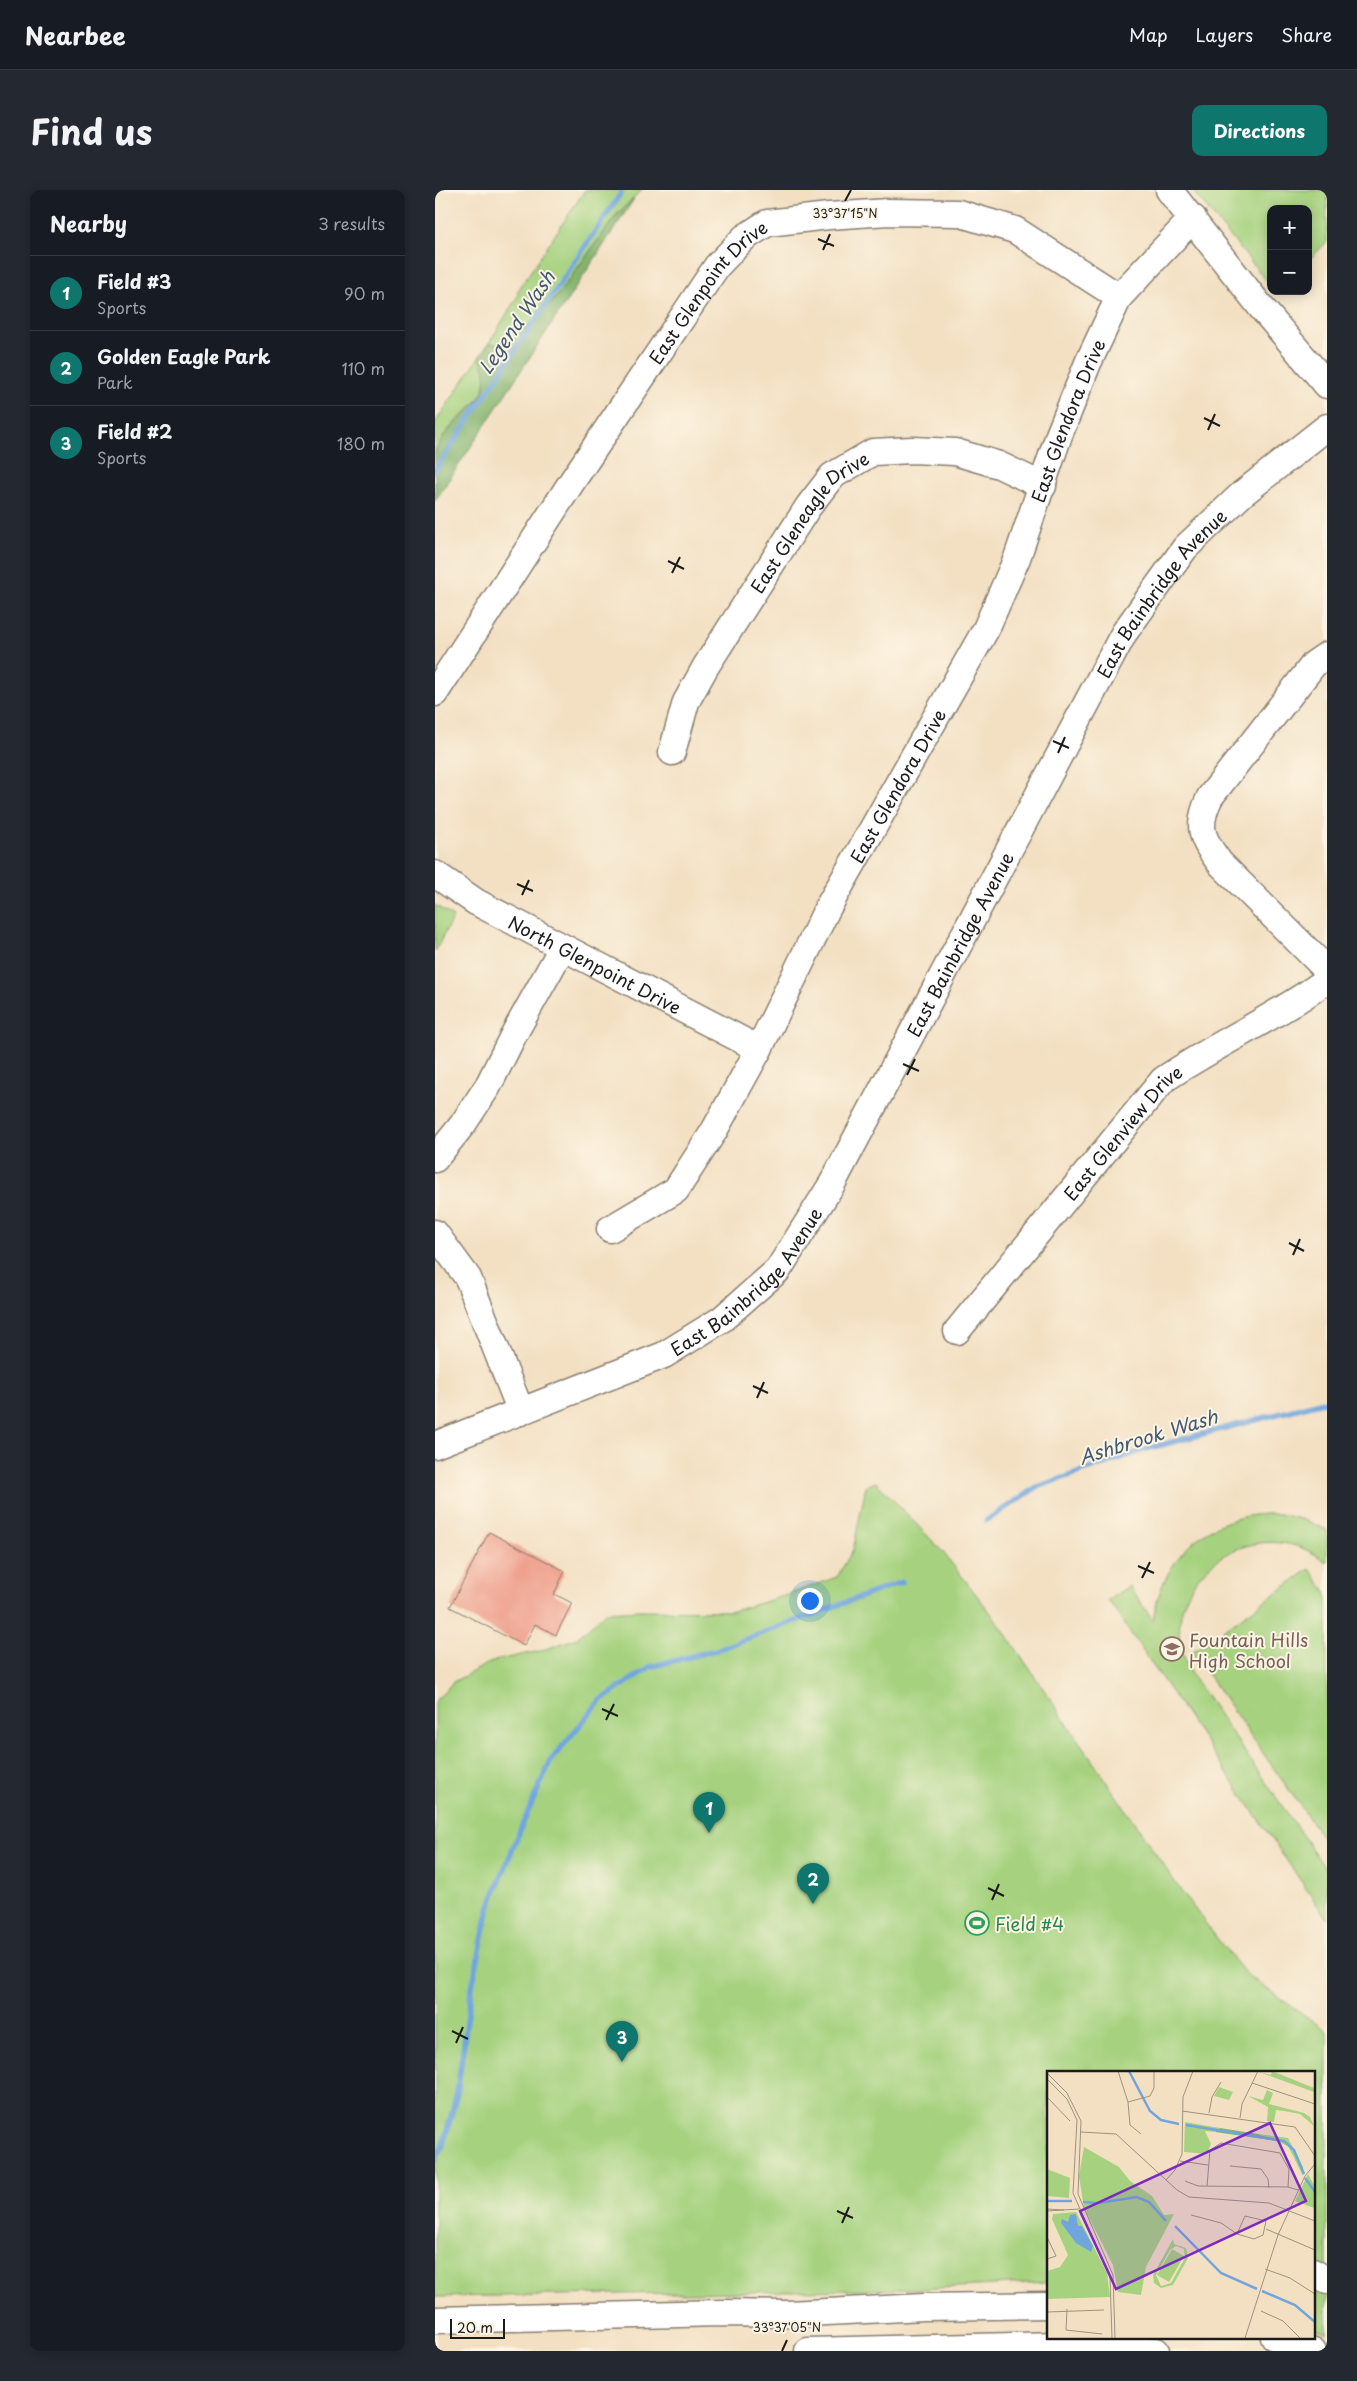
<!DOCTYPE html>
<html lang="en">
<head>
<meta charset="utf-8">
<style>
	body { margin:0; font-family:"Playpen Sans",sans-serif; background:#242831; color:#f1f3f6 }
	.controls { position:absolute; right:15px; top:15px; display:grid; overflow:hidden; border-radius:10px; box-shadow:0 2px 12px #0003 }
	.controls button { width:45px; height:45px; display:grid; place-items:center; padding:0; border:0; border-bottom:1px solid #363941; background:#171b24; color:#f1f3f6; font:25px sans-serif }
	.scale { position:absolute; left:15px; bottom:12px; width:55px; box-sizing:border-box; padding-left:5px; border:2px solid #1c1c1c; border-top:0; font-size:14px; line-height:18px; white-space:nowrap; color:#1c1c1c; -webkit-text-stroke:4px #fcf5e5; paint-order:stroke }
	.you { position:absolute; left:374px; top:1410px; width:18px; height:18px; margin:-12px; border:4px solid #fff; border-radius:50%; background:#1a73e8; box-shadow:0 0 0 8px #1a73e833 }
	.badge { display:grid; place-items:center; width:32px; height:32px; border-radius:50%; background:#0f766e; color:#fff; font-size:16px; font-weight:700 }
	.pin { position:absolute; translate:-50% -41px; filter:drop-shadow(0 1px 2px #0008) }
	.pin::after { content:''; position:absolute; top:26px; width:18px; height:15px; background:inherit; clip-path:polygon(0 0,100% 0,50% 100%) }
	.list { margin:0; padding:0; list-style:none }
	h2 { display:flex; justify-content:space-between; align-items:center; height:65px; margin:0; padding:0 20px; font-size:21px }
	h2 small { font-size:16px; font-weight:400; color:#9ea1a6 }
	.list li { display:grid; grid-template-columns:32px 1fr auto; gap:15px; align-items:center; box-sizing:border-box; height:75px; padding:0 20px; border-top:1px solid #363941 }
	.list b { display:block; font-size:19px; white-space:nowrap }
	.list p { margin:0; font-size:16px; white-space:nowrap; color:#9ea1a6 }
	.list em { font-size:16px; font-style:normal; color:#9ea1a6 }
	.map { position:relative; flex:none; width:892px; height:2161px; overflow:hidden; border-radius:10px }
	header { display:flex; align-items:center; gap:30px; box-sizing:border-box; height:70px; padding:0 25px; background:#171b24; border-bottom:1px solid #363941 }
	header strong { font-size:24px }
	nav { display:flex; gap:28px; margin-inline-start:auto; font-size:18px }
	.intro { display:flex; align-items:center; justify-content:space-between; box-sizing:border-box; height:120px; padding:0 30px }
	h1 { margin:0; font-size:35px }
	.button { padding:12px 22px; border-radius:10px; background:#0f766e; color:#fff; font-size:18px; font-weight:700 }
	main { display:flex; gap:30px; padding:0 30px }
	aside { flex:1; background:#171b24; border-radius:10px; box-shadow:0 2px 12px #0003 }
	.map>svg:first-child { display:block }
	.green { fill:#a6d27f; stroke:#61774e }
	.forest { fill:#84b46e; stroke:#506845 }
	.lines { fill:none; stroke-linecap:round; stroke-linejoin:round }
	.stream { stroke:#70a5dd; stroke-width:5.5 }
	.building { fill:#ef9f8c }
	.minor-casing { stroke:#887e70; stroke-width:29 }
	.minor { stroke:#fff; stroke-width:26 }
	.ticks { fill:none; stroke:#1c1c1c; stroke-width:2 }
	.labels { text-anchor:middle; dominant-baseline:central; stroke-width:4; stroke-linejoin:round; paint-order:stroke }
	.street-label { font-size:18px; fill:#1c1c1c; stroke:#fcf5e5 }
	.education-label { font-size:18px; fill:#785e54; stroke:#fcf5e5; text-anchor:start }
	.leisure-label { font-size:18px; fill:#27864d; stroke:#fcf5e5; text-anchor:start }
	.water-label { font-size:19px; font-style:italic; fill:#425a73; stroke:#fcf5e5 }
	.inset-river { fill:none; stroke:#70a5dd; stroke-width:2.5 }
	.inset-road { fill:none; stroke:#9d9280; stroke-width:1 }
	.view { fill:#7b2cbf; fill-opacity:0.15; stroke:#7b2cbf; stroke-width:2.5 }
	.inset-edge { fill:none; stroke:#1c1c1c; stroke-width:2.5 }
	.ticks-label { font-size:12px; text-anchor:middle; fill:#1c1c1c; stroke:#fcf5e5; stroke-width:4; stroke-linejoin:round; paint-order:stroke }
</style>
</head>
<body>
<header>
<strong>Nearbee</strong>
<nav><a>Map</a><a>Layers</a><a>Share</a></nav>
</header>
<div class="intro"><h1>Find us</h1><a class="button">Directions</a></div>
<main>
<aside>
<h2>Nearby<small>3 results</small></h2>
<ul class="list">
<li><span class="badge">1</span><div><b>Field #3</b><p>Sports</p></div><em>90 m</em></li>
<li><span class="badge">2</span><div><b>Golden Eagle Park</b><p>Park</p></div><em>110 m</em></li>
<li><span class="badge">3</span><div><b>Field #2</b><p>Sports</p></div><em>180 m</em></li>
</ul>
</aside>
<div class="map">
<svg width="892" height="2161" viewBox="0 0 892 2161">
	<rect width="100%" height="100%" fill="#fcf5e5"/>
	<filter id="ink" filterUnits="userSpaceOnUse"><feTurbulence type="fractalNoise" baseFrequency=".02" numOctaves="2"/><feDisplacementMap in="SourceGraphic" scale="10" xChannelSelector="R" yChannelSelector="G"/><feConvolveMatrix kernelMatrix="1 2 1 2 8 2 1 2 1" color-interpolation-filters="sRGB"/></filter>
	<filter id="wash" filterUnits="userSpaceOnUse"><feTurbulence type="fractalNoise" baseFrequency=".0096" numOctaves="4" result="noise"/><feDisplacementMap in="SourceGraphic" scale="20" xChannelSelector="R" yChannelSelector="G"/><feGaussianBlur stdDeviation="1.12" result="paint"/><feColorMatrix in="noise" values="0 0 0 0 0 0 0 0 0 0 0 0 0 0 0 0 0 1.4 0 .05"/><feComposite in="paint" operator="in"/></filter>
	<g filter="url(#wash)">
		<rect width="100%" height="100%" fill="#f3e0c3"/>
		<!-- green -->
		<g class="green">
			<polygon points="150,0 207,0 183,23 116,114 81,147 65,155 54,153 84,104 82,102"/>
			<polygon points="757,0 892,0 892,52 873,71 873,19 836,19 836,96"/>
			<path d="M44,167C64,203 36,213 16,237C9,245 5,255 0,264V233Z"/>
			<polygon points="0,715 18,727 0,762"/>
			<polygon points="441,1292 507,1361 562,1431 746,1701 787,1755 811,1784 892,1841 892,2143 878,2137 878,1882 613,1882 613,2092 485,2099 0,2107 0,1512 18,1492 58,1471 105,1461 142,1448 171,1422 206,1420 298,1421 349,1406 402,1387 418,1360 431,1296"/>
			<path d="M844,1324L870,1330L892,1340V1373C832,1322 736,1372 745,1452C747,1463 751,1473 756,1484L892,1681V1729L673,1410L694,1396L718,1430C728,1364 776,1321 844,1324Z"/>
			<polygon points="875,1379 892,1403 892,1654 757,1462"/>
		</g>
		<!-- forest -->
		<path class="forest" d="M199,9L0,311C0,297 0,278 0,264C10,225 70,214 44,167L54,153L65,155L81,147L116,114L183,23Z"/>
		<g class="lines">
			<!-- stream -->
			<g class="stream">
				<polyline points="0,280 188,0"/>
				<polyline points="552,1330 602,1297 715,1258 892,1211"/>
				<polyline points="0,1970 7,1959 22,1903 36,1802 54,1718 86,1638 116,1570 165,1511 215,1477 281,1460 467,1392"/>
			</g>
		</g>
		<g id="blocks">
			<!-- building -->
			<polygon class="building" points="54,1342 130,1381 119,1404 137,1413 121,1445 100,1434 89,1456 15,1417"/>
		</g>
	</g>
	<g filter="url(#ink)">
		<use href="#blocks" fill-opacity="0" stroke="#887e70" stroke-width="1"/>
		<g class="lines">
			<!-- minor casing -->
			<g class="minor-casing">
				<g id="minor">
					<polyline points="734,0 825,116 892,195"/>
					<path d="M892,465L879,474L775,607C761,636 766,648 785,673L892,780"/>
					<path id="s1" d="M0,503L138,290L282,76L309,48L332,33L394,26L453,22L523,23L580,40L684,107"/>
					<path id="s2" d="M237,562L251,512L271,476L373,317L397,286L438,262L477,260L520,262L564,275L608,296"/>
					<path id="s3" d="M0,684L41,712L324,859"/>
					<polyline points="0,969 28,934 53,896 79,844 127,758"/>
					<path id="s4" d="M175,1039L241,1000L279,941L324,859L392,719L551,439L582,368L624,245L653,173L684,107L758,28"/>
					<polyline points="0,1043 33,1088 86,1222"/>
					<path id="s5" d="M522,1141L728,890C781,854 840,828 892,790"/>
					<path id="s6" d="M0,1255L229,1165L287,1129L343,1080L397,994L689,443L750,358L807,304L892,237"/>
					<polyline points="878,2082 892,2090"/>
					<polyline points="0,2130 286,2123 353,2124 489,2117 613,2115"/>
					<polyline points="839,2147 878,2161"/>
					<polyline points="373,2161 622,2155 682,2157 721,2161"/>
				</g>
			</g>
			<!-- minor -->
			<use href="#minor" class="minor"/>
		</g>
	</g>
	<!-- ticks -->
	<path class="ticks" d="M410,11L416,0M383,49L399,56M388,60L395,44M769,228L785,236M773,240L780,224M233,371L249,379M237,383L245,367M618,551L634,558M623,563L630,547M82,694L98,701M87,705L94,690M468,874L484,881M472,885L480,869M854,1053L869,1061M858,1065L865,1049M318,1196L333,1203M322,1208L329,1192M703,1376L719,1383M707,1388L715,1372M167,1519L183,1526M171,1530L179,1514M553,1698L569,1706M557,1710L564,1694M17,1841L33,1849M21,1853L28,1837M402,2021L418,2028M407,2033L414,2017M347,2161L352,2150"/>
	<!-- icons -->
	<defs>
		<g id="school-ring" transform="scale(1.25)"><circle r="9.5" fill="#fcf5e5" stroke="#8d6e63" stroke-width="1.5"/><path d="M0-5L7-2L0 1L-7-2ZM-4 1L0 2.5L4 1V4Q0 6-4 4Z" fill="#8d6e63"/></g>
		<g id="stadium-ring" transform="scale(1.25)"><circle r="9.5" fill="#fcf5e5" stroke="#2e9e5b" stroke-width="1.5"/><path d="M0-5a6.5 5 0 1 0 0 10a6.5 5 0 1 0 0-10ZM-3.5-1.8h7v3.6h-7Z" fill="#2e9e5b"/></g>
	</defs>
	<g fill-rule="evenodd">
		<use href="#school-ring" x="737" y="1459"/>
		<use href="#stadium-ring" x="542" y="1733"/>
	</g>
	<g class="labels">
		<!-- street labels -->
		<g class="street-label">
			<text stroke="none"><textPath href="#s1" startOffset="486">East Glenpoint Drive</textPath></text>
			<text stroke="none"><textPath href="#s4" startOffset="942">East Glendora Drive</textPath></text>
			<text stroke="none"><textPath href="#s2" startOffset="272">East Gleneagle Drive</textPath></text>
			<text stroke="none"><textPath href="#s6" startOffset="1168">East Bainbridge Avenue</textPath></text>
			<text stroke="none"><textPath href="#s4" startOffset="538">East Glendora Drive</textPath></text>
			<text stroke="none"><textPath href="#s6" startOffset="762">East Bainbridge Avenue</textPath></text>
			<text stroke="none"><textPath href="#s3" startOffset="184">North Glenpoint Drive</textPath></text>
			<text stroke="none"><textPath href="#s5" startOffset="259">East Glenview Drive</textPath></text>
			<text stroke="none"><textPath href="#s6" startOffset="358">East Bainbridge Avenue</textPath></text>
		</g>
		<!-- education labels -->
		<g class="education-label">
			<text x="754" y="1449">Fountain Hills<tspan x="754" dy="21">High School</tspan></text>
		</g>
		<!-- leisure labels -->
		<g class="leisure-label">
			<text x="560" y="1733">Field #4</text>
		</g>
		<!-- water labels -->
		<g class="water-label">
			<text transform="translate(81 132) rotate(-56)">Legend Wash</text>
			<text transform="translate(713 1246) rotate(-17)">Ashbrook Wash</text>
		</g>
	</g>
	<!-- overview -->
	<g transform="translate(612 1881)">
		<rect width="268" height="268" fill="#f3e0c3"/>
		<path d="M225,0L267,17V21L212,1L224,4ZM172,16L186,21L182,29L167,25ZM220,19L226,22L222,33L257,42L263,46L267,55L253,43L237,40L229,39L227,51L220,50L221,36L201,25L216,29ZM138,51L173,57L168,61L158,60L164,73L160,83L137,81ZM211,63L241,67L256,96V105L241,75ZM37,76L72,96L83,110L105,125L117,144L127,143L99,196L94,224L71,221L66,194L37,137L32,105ZM0,98L23,107L22,127L0,125ZM261,103L267,114V137L248,130ZM29,141L60,202L63,226L0,228V200L13,196L21,184L5,148L6,143ZM126,168L127,173L139,177L141,187L126,214L114,217L107,212L106,204ZM129,175L137,178L138,187L124,212L114,215L109,204L123,179ZM125,178L137,185L122,211L110,204Z" fill="#a6d27f" fill-rule="evenodd"/>
		<path d="M173,57L211,63L230,70L168,61Z" fill="#84b46e"/>
		<path d="M29,143L31,155H35L46,175L44,181L29,172L14,152L15,148L21,151L23,144Z" fill="#70a5dd"/>
		<path class="inset-river" d="M82,0L103,40L114,49L132,53M139,54L237,70L247,79L257,103M258,107L268,121M0,130H25M36,131L51,132L90,126L102,131L119,150M128,155L174,202L210,218M215,220L248,234L268,251"/>
		<path class="inset-road" d="M71,0L81,31L83,54L94,63M0,2L20,22L34,50L31,123L66,204L68,267M0,8L20,28L30,49L26,122L63,206L65,267M205,12L268,33M0,26L23,50M81,31L103,25L107,17V0M135,40L248,56L268,85M162,42L165,26L174,11M193,47L195,33L211,0M34,61L69,63L130,119L142,126L222,132L268,150M133,90L161,94M183,95L214,98L221,108L222,117M119,109L128,99L135,83L136,26L146,0M138,110L151,115L241,116L251,119M160,115L163,79L174,72L233,82L242,98L241,116M0,138L17,139M0,140L32,138M144,144L174,152L190,163L207,168L216,164L219,150L198,145L190,163M219,158L268,179M0,166L9,185L0,188M218,198L243,207L268,223M20,238L19,259L55,263M214,240L236,250L253,267M0,241L57,239M198,267L231,164L258,105L268,93"/>
		<path class="view" d="M223,52L259,130L69,218L33,140Z"/>
		<rect width="268" height="268" class="inset-edge"/>
	</g>
	<g class="ticks-label">
		<text x="410" y="28">33°37'15"N</text>
		<text x="352" y="2142">33°37'05"N</text>
	</g>
</svg>
<div class="controls">
<button>+</button>
<button>−</button>
</div>
<div class="scale">20 m</div>
<div class="you"></div>
<div class="pin badge" style="left:274px;top:1643px">1</div>
<div class="pin badge" style="left:378px;top:1714px">2</div>
<div class="pin badge" style="left:187px;top:1872px">3</div>
</div>
</main>
</body>
</html>
